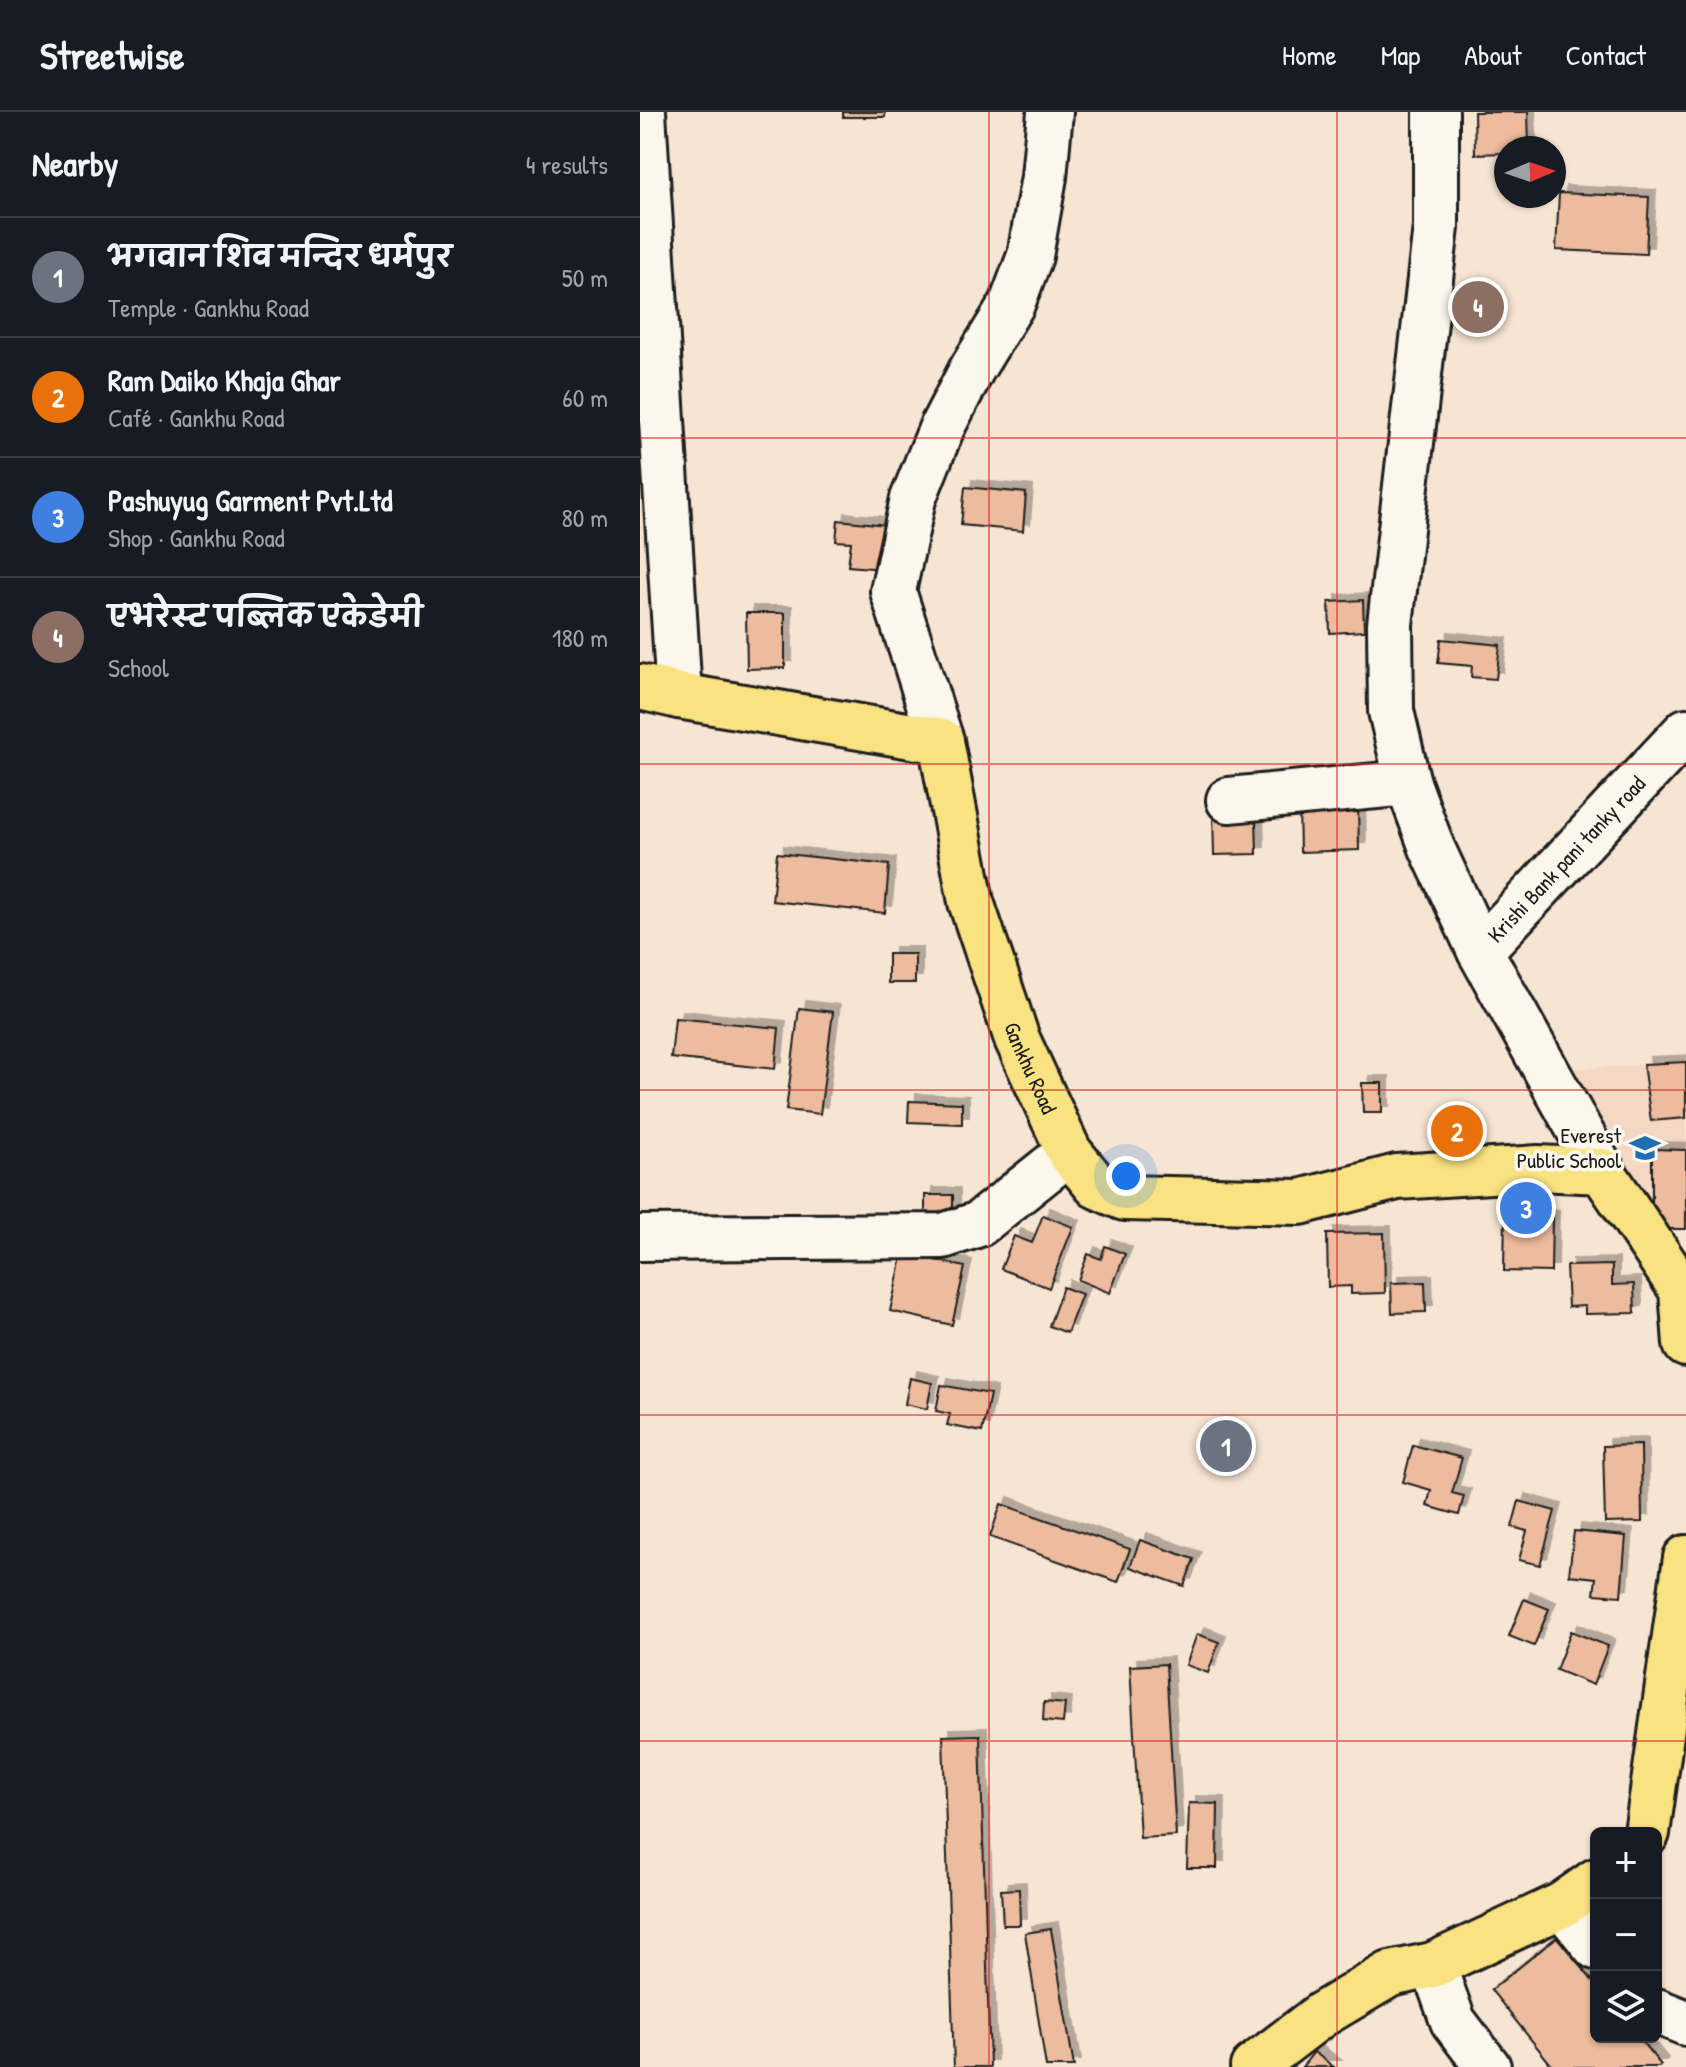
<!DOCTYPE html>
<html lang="en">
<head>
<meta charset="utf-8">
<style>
	body { margin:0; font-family:"Patrick Hand","Playpen Sans Deva",sans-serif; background:#242831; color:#f1f3f6 }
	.controls { position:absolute; right:24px; bottom:24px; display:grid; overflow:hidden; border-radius:12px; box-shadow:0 2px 6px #0004 }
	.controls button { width:72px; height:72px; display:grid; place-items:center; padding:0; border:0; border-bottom:2px solid #363941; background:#171b24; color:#f1f3f6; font:40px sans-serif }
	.compass { position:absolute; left:854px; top:24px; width:72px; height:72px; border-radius:50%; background:#171b24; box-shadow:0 2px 6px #0004; rotate:88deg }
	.you { position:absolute; left:486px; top:1064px; width:28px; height:28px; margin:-20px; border:6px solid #fff; border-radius:50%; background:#1a73e8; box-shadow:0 0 0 12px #1a73e833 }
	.badge { display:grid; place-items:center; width:52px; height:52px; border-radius:50%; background:#db2777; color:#fff; font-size:26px; font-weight:700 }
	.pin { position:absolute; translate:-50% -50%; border:4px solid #fff; box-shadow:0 2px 8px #0006 }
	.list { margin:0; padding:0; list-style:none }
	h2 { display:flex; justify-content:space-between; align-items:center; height:104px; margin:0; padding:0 32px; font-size:34px }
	h2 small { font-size:26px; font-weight:400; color:#9ea1a6 }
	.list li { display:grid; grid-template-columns:52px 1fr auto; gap:24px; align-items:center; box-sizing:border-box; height:120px; padding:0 32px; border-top:2px solid #363941 }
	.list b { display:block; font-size:30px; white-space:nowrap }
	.list p { margin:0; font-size:26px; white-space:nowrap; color:#9ea1a6 }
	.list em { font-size:26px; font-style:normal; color:#9ea1a6 }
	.icon { flex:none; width:44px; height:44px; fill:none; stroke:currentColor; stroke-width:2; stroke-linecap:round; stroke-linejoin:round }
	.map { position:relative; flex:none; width:1046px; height:1955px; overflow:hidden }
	header { display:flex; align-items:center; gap:48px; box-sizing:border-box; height:112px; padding:0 40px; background:#171b24; border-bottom:2px solid #363941 }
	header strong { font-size:38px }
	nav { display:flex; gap:44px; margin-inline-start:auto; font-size:28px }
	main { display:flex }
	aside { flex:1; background:#171b24 }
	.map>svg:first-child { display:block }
	.built { fill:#f4d8c4 }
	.building { fill:#edbb9d; stroke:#1c1c1c; stroke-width:2; filter:url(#shadow) }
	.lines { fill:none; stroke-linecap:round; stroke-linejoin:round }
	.minor-casing { stroke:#1c1c1c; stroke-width:50 }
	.major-casing { stroke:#1c1c1c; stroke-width:50 }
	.minor { stroke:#fbf7ec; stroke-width:44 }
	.major { stroke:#f8e281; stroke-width:44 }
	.grid { fill:none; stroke:#d62828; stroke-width:2; stroke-opacity:0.55 }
	.labels { text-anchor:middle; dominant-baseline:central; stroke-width:7; stroke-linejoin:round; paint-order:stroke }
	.street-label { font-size:22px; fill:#1c1c1c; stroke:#fbf7ec }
	.poi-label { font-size:22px; fill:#1c1c1c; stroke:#fbf7ec; text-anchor:end }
</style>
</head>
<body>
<header>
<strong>Streetwise</strong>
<nav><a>Home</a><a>Map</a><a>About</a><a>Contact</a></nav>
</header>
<main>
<aside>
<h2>Nearby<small>4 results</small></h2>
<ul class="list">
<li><span class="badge" style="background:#6b7280">1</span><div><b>भगवान शिव मन्दिर धर्मपुर</b><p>Temple · Gankhu Road</p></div><em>50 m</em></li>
<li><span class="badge" style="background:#e8710a">2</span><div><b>Ram Daiko Khaja Ghar</b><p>Café · Gankhu Road</p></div><em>60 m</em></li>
<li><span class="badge" style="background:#3f7fe0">3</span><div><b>Pashuyug Garment Pvt.Ltd</b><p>Shop · Gankhu Road</p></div><em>80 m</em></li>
<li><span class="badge" style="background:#8d6e63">4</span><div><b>एभरेस्ट पब्लिक एकेडेमी</b><p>School</p></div><em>180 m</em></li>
</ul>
</aside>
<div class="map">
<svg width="1046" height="1955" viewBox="0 0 1046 1955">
	<defs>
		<filter id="shadow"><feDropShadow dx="7" dy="-7" stdDeviation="0" flood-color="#0004"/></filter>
	</defs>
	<rect width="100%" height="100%" fill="#f7e5d4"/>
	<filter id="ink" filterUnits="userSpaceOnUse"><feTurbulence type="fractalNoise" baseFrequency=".0125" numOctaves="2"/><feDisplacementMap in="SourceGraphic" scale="16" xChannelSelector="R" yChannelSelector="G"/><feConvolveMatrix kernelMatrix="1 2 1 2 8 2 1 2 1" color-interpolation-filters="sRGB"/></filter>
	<g filter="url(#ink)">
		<!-- built -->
		<polygon class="built" points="1046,950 1046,1117 994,1115 932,957"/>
		<!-- building -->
		<g class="building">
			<rect x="203" y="0" width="42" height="5"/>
			<polygon points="834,0 888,0 889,36 866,36 866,41 835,42"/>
			<polygon points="919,81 1009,85 1006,142 916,138"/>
			<polygon points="325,375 386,381 383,419 321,413"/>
			<polygon points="198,408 246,413 243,457 208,454 211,430 196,429"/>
			<polygon points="723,488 724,519 690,521 689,490"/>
			<polygon points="106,501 145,501 145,556 107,557"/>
			<polygon points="801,527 860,533 856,567 831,565 832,554 798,551"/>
			<polygon points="718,692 719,738 660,740 659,693"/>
			<polygon points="573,699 616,705 617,742 574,743"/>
			<polygon points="137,741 249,753 245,801 132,789"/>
			<rect x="248" y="842" width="27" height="29"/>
			<polygon points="159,896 193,900 180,1002 146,998"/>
			<polygon points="35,906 139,916 135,957 31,946"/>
			<polygon points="1046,950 1046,1006 1011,1009 1003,952"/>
			<polygon points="722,971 742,971 742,1001 723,1001"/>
			<polygon points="269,989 322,991 322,1012 268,1010"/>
			<polygon points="1012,1037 1046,1038 1046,1117 1012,1117"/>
			<rect x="285" y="1083" width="28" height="20"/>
			<polygon points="403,1103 433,1115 409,1176 361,1157 374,1124 392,1131"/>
			<polygon points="865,1103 912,1105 911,1160 864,1159"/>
			<polygon points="744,1121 745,1181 711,1182 711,1174 688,1175 687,1122"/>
			<polygon points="465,1134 485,1142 470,1181 438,1168 448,1142 461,1147"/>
			<polygon points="263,1141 325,1155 312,1213 250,1199"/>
			<polygon points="972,1153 972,1173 994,1172 995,1201 945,1202 945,1194 928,1195 926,1154"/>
			<polygon points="785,1170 786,1200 752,1201 751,1171"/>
			<polygon points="423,1175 442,1182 427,1221 409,1214"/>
			<polygon points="270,1266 292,1271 287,1297 265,1292"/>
			<polygon points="301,1273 350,1282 342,1320 307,1313 310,1302 296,1299"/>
			<polygon points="580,1319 599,1326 592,1344 573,1336"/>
			<polygon points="773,1333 822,1346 812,1381 824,1384 819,1403 787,1394 791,1378 763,1370"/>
			<polygon points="1001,1333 1002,1410 965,1411 963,1334"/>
			<polygon points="879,1389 915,1399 900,1453 879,1448 887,1419 872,1415"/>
			<polygon points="361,1392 490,1437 478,1470 350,1425"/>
			<polygon points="934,1419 986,1424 981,1484 954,1482 956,1466 929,1463"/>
			<polygon points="500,1428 554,1447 544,1474 490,1455"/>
			<polygon points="884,1487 909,1497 894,1534 869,1524"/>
			<polygon points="931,1519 968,1534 953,1573 916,1558"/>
			<polygon points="557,1522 579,1530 568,1561 546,1553"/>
			<polygon points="526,1552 536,1724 500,1726 490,1554"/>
			<polygon points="404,1590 425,1592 423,1611 403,1609"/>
			<polygon points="340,1623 350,1955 314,1955 303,1624"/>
			<polygon points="549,1691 578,1692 577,1756 547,1756"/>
			<polygon points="379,1777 380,1813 363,1813 361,1778"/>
			<polygon points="411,1817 434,1955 406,1955 385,1821"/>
			<polygon points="917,1825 956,1873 956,1925 998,1925 1021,1953 1019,1955 913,1955 851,1878"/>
			<polygon points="674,1940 694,1955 662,1955"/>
		</g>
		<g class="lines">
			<!-- minor casing -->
			<g class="minor-casing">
				<g id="minor">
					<polyline points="3,0 39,584"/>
					<polyline points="796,0 796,115 750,512 751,599 768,671 792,736 840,839 962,1059"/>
					<polyline points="301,629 253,479 273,387 302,315 332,257 372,192 390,144 404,65 410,0"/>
					<polyline points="589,688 768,671"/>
					<path id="s1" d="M840,839L1046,619"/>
					<polyline points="0,1126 303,1124 339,1112 429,1040"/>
					<polyline points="922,1793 956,1835"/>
					<polyline points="793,1853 813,1909 848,1955"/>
					<polyline points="1016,1899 1046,1911"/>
				</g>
			</g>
			<!-- major casing -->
			<g class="major-casing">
				<g id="major">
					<path id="s2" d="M0,575L39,584L301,629L331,790L377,927L429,1040L457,1074L484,1086L660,1090L757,1065L898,1056L962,1059L1042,1178L1046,1232"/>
					<polyline points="1007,1721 1046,1446"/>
					<polyline points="613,1955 681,1903 750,1862 793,1853 922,1793 956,1769"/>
				</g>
			</g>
			<!-- minor -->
			<use href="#minor" class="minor"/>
			<!-- major -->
			<use href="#major" class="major"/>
		</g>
	</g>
	<!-- grid -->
	<path class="grid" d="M349,0V1955M697,0V1955M0,326H1046M0,652H1046M0,978H1046M0,1303H1046M0,1629H1046"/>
	<!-- icons -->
	<defs>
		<g id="school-bare" transform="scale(2.4)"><path d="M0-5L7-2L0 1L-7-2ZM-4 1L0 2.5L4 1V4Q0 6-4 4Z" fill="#1f6fb2" stroke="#fbf7ec" stroke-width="2.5" paint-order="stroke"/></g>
	</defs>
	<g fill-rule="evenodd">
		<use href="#school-bare" x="1005" y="1036"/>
	</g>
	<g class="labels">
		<!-- street labels -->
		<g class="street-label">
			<text stroke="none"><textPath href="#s1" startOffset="126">Krishi Bank pani tanky road</textPath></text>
			<text stroke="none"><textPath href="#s2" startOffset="646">Gankhu Road</textPath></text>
		</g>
		<!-- poi labels -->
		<g class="poi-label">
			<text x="981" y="1023">Everest<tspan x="981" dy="25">Public School</tspan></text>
		</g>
	</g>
</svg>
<div class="controls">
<button>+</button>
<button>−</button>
<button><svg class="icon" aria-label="layers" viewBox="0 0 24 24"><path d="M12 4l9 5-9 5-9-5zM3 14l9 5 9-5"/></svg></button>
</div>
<svg class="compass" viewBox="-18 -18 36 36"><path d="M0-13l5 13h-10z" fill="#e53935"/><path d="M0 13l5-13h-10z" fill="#9ea1a6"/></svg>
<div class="you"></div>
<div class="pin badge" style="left:586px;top:1334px;background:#6b7280">1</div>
<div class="pin badge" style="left:817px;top:1019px;background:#e8710a">2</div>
<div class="pin badge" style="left:886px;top:1096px;background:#3f7fe0">3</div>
<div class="pin badge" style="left:838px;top:195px;background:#8d6e63">4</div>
</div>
</main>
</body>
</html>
